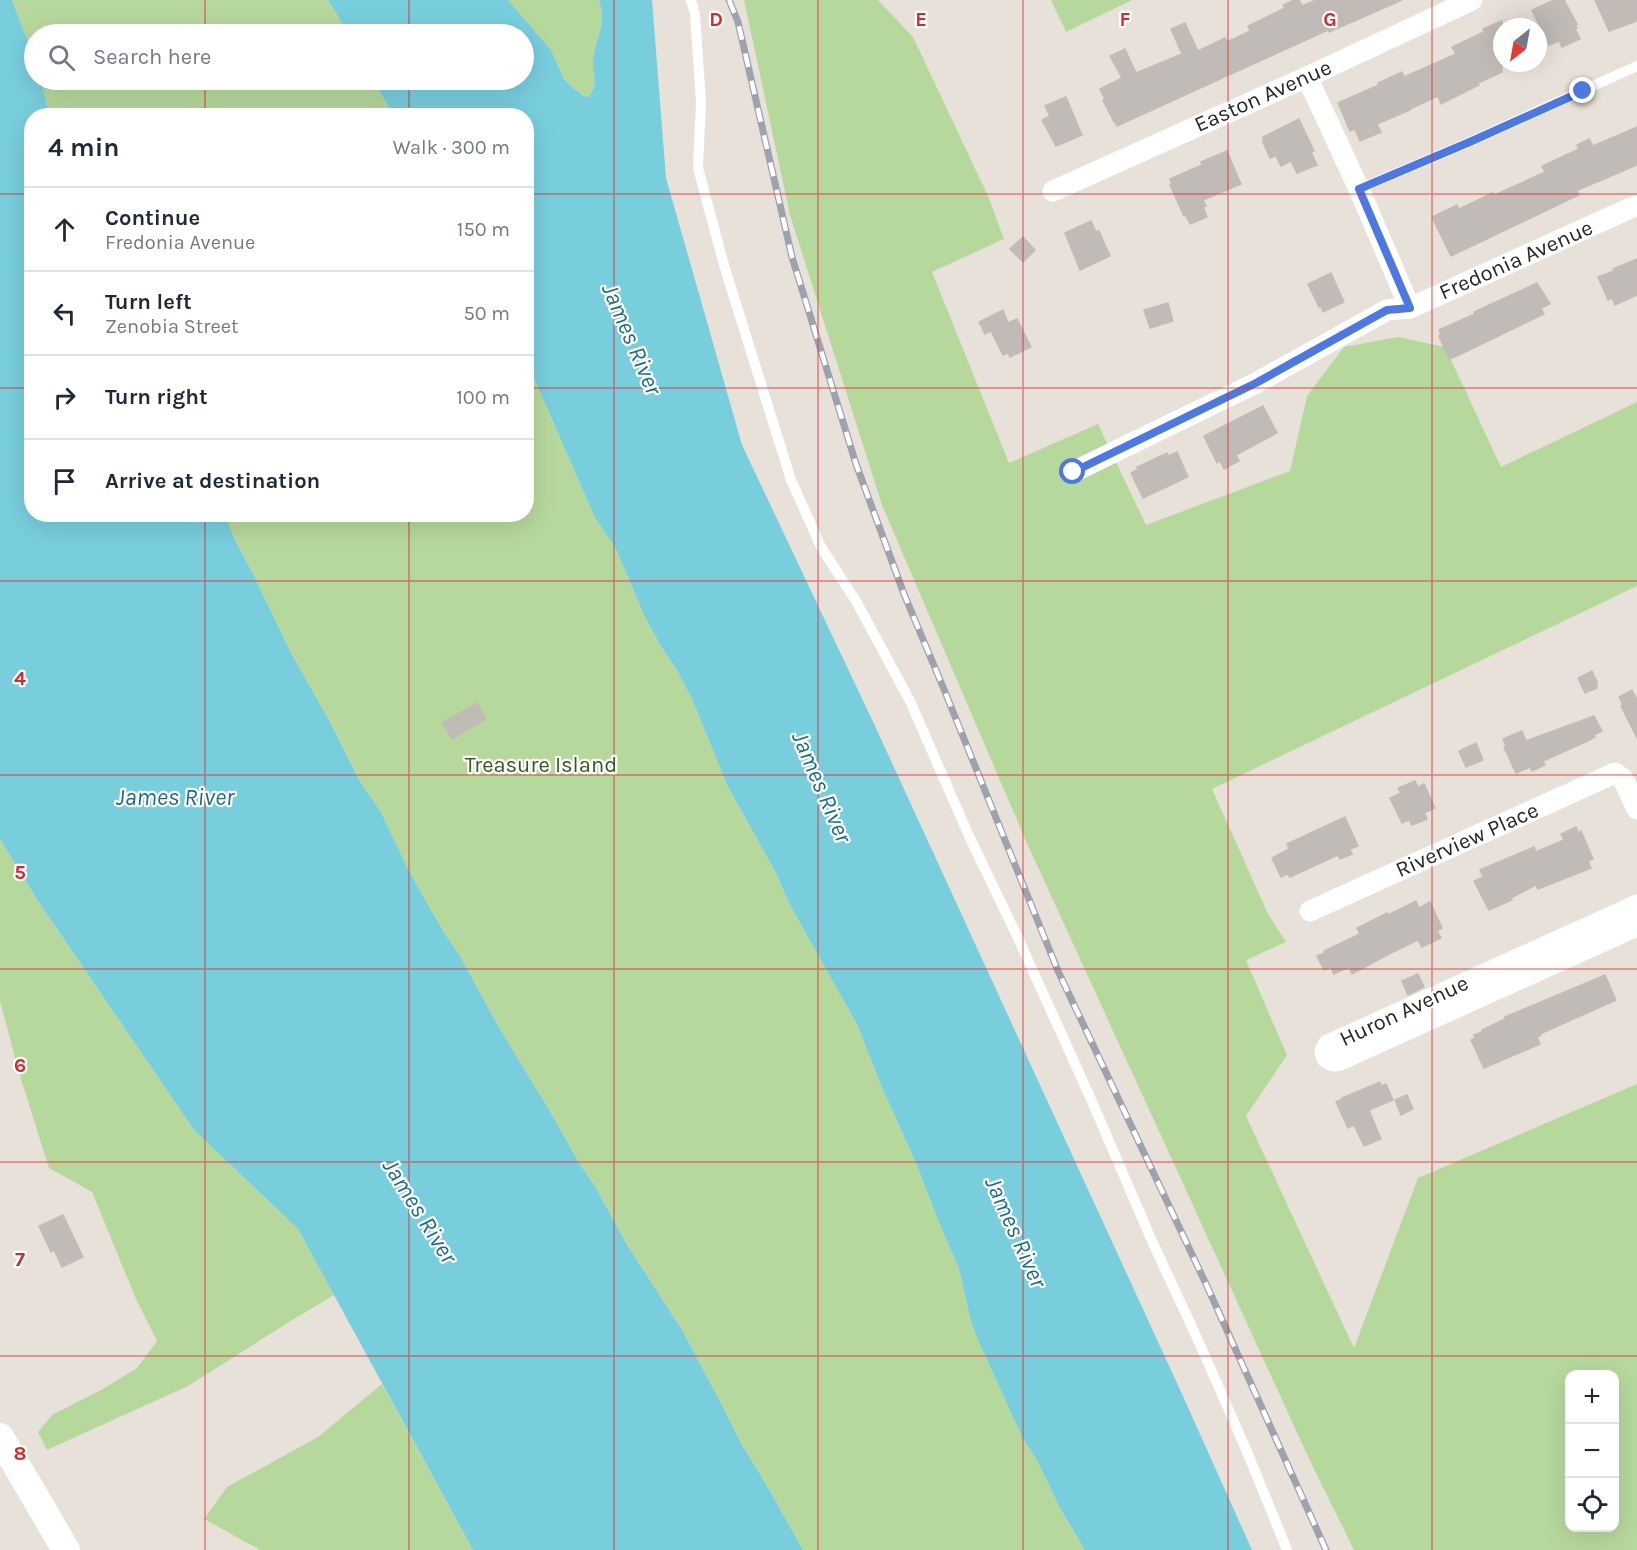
<!DOCTYPE html>
<html lang="en">
<head>
<meta charset="utf-8">
<style>
	body { margin:0; font-family:Karla,sans-serif; background:#f2f2f3; color:#1f2937 }
	.controls { position:absolute; right:18px; bottom:18px; display:grid; overflow:hidden; border-radius:12px; box-shadow:0 6px 24px #0002 }
	.controls button { width:54px; height:54px; display:grid; place-items:center; padding:0; border:0; border-bottom:2px solid #e0e1e3; background:#fff; color:#1f2937; font:30px sans-serif }
	.compass { position:absolute; left:1493px; top:18px; width:54px; height:54px; border-radius:50%; background:#fff; box-shadow:0 6px 24px #0002; rotate:211deg }
	.stop { position:absolute; width:18px; height:18px; margin:-14px; border:4px solid #4d78e2; border-radius:50%; background:#fff }
	.stop.end { background:#4d78e2; border-color:#fff; box-shadow:0 2px 6px #0008 }
	.list { margin:0; padding:0; list-style:none }
	h2 { display:flex; justify-content:space-between; align-items:center; height:78px; margin:0; padding:0 24px; font-size:26px }
	h2 small { font-size:20px; font-weight:400; color:#747a83 }
	.list li { display:grid; grid-template-columns:39px 1fr auto; gap:18px; align-items:center; box-sizing:border-box; height:84px; padding:0 24px; border-top:2px solid #e0e1e3 }
	.list b { display:block; font-size:22px; white-space:nowrap }
	.list p { margin:0; font-size:20px; white-space:nowrap; color:#747a83 }
	.list em { font-size:20px; font-style:normal; color:#747a83 }
	.icon { flex:none; width:33px; height:33px; fill:none; stroke:currentColor; stroke-width:2; stroke-linecap:round; stroke-linejoin:round }
	.map { position:relative; flex:none; width:1637px; height:1550px; overflow:hidden }
	.search { position:absolute; background:#fff; box-shadow:0 6px 24px #0002; left:24px; top:24px; width:510px; height:66px; display:flex; align-items:center; gap:15px; box-sizing:border-box; padding:0 21px; border-radius:33px; color:#747a83; font-size:22px }
	.panel { position:absolute; background:#fff; box-shadow:0 6px 24px #0002; left:24px; top:108px; width:510px; height:414px; border-radius:24px }
	.map>svg:first-child { display:block }
	.green { fill:#b7d89d; fill-rule:evenodd }
	.water { fill:#79cede }
	.building { fill:#c0bbb7; stroke:#c3bcb4; stroke-width:1.5 }
	.lines { fill:none; stroke-linecap:round; stroke-linejoin:round }
	.lane { stroke:#fff; stroke-width:10 }
	.street { stroke:#fff; stroke-width:21 }
	.secondary { stroke:#fff; stroke-width:28 }
	.rail-casing { stroke:#9ea2af; stroke-width:7 }
	.rail { stroke:#fff; stroke-width:4.5; stroke-dasharray:14; stroke-linecap:butt }
	.route { stroke:#4d78e2; stroke-width:8 }
	.grid { fill:none; stroke:#d62828; stroke-width:1.5; stroke-opacity:0.55 }
	.labels { text-anchor:middle; dominant-baseline:central; stroke-width:4.5; stroke-linejoin:round; paint-order:stroke }
	.street-label { font-size:22px; fill:#272727; stroke:#fff }
	.park-label { font-size:22px; fill:#335a21; stroke:#fff }
	.water-label { font-size:24px; font-style:italic; fill:#1d6c85; stroke:#fff }
	.grid-label { font-size:20px; text-anchor:middle; font-weight:bold; fill:#d62828; stroke:#fff; stroke-width:4.5; stroke-linejoin:round; paint-order:stroke }
</style>
</head>
<body>
<div class="map">
<svg width="1637" height="1550" viewBox="0 0 1637 1550">
	<rect width="100%" height="100%" fill="#e8e1da"/>
	<!-- green -->
	<g class="green">
		<polygon points="12,0 328,0 349,34 34,34 34,58"/>
		<path d="M508,0H599C600,6 603,13 602,19C601,33 594,46 593,61C592,77 600,82 588,97L584,96L573,88L564,79L551,50Z"/>
		<path d="M744,0H878L913,37L988,196L1004,239L932,272L1009,463L1098,424L1146,525L1290,471L1307,396L1344,347L1398,337L1445,347L1501,467L1637,402V586L1212,789L1268,914L1286,942L1246,960L1287,1055L1246,1116L1354,1348L1418,1178L1637,1084V1550H1354L1311,1463L1026,841L882,505L790,215ZM1570,1374H1614V1528H1570Z"/>
		<polygon points="1051,0 1132,0 1066,32"/>
		<polygon points="41,80 373,80 393,115 49,115"/>
		<polygon points="527,362 595,518 615,547 644,615 659,643 678,672 692,699 727,785 776,873 790,905 858,1026 882,1088 916,1163 938,1220 959,1269 971,1322 978,1340 1022,1437 1038,1462 1060,1508 1085,1550 803,1550 767,1486 742,1445 722,1405 682,1330 626,1243 596,1188 579,1163 551,1113 497,1024 460,956 445,934 428,905 404,861 381,812 359,780 329,720 291,653 253,574 234,538 225,515 526,514"/>
		<polygon points="0,839 38,901 194,1130 298,1229 334,1295 289,1322 188,1386 47,1450 38,1432 52,1415 101,1390 137,1368 157,1341 136,1299 92,1192 49,1168 20,1076 0,1001"/>
		<polygon points="382,1384 473,1550 260,1550 204,1519 227,1487 318,1437"/>
	</g>
	<!-- water -->
	<g class="water">
		<polygon points="0,0 12,0 15,8 34,58 34,80 41,80 49,115 32,116 32,514 225,515 234,538 253,574 291,653 329,720 359,780 381,812 404,861 428,905 445,934 460,956 497,1024 551,1113 579,1163 596,1188 626,1243 682,1330 722,1405 742,1445 767,1486 803,1550 473,1550 298,1229 194,1130 38,901 0,839"/>
		<path d="M328,0H508L551,50L564,79L573,88L584,96L588,97C600,82 592,77 593,61C594,46 601,33 602,19C603,13 600,6 599,0H652L666,178L742,445L875,726L1182,1394L1252,1550H1085L1060,1508L1038,1462L1022,1437L978,1340L971,1322L959,1269L938,1220L916,1163L882,1088L858,1026L790,905L776,873L727,785L692,699L678,672L659,643L644,615L615,547L595,518L527,362L526,116L393,115L373,80H524V34H349Z"/>
	</g>
	<!-- building -->
	<g class="building">
		<polygon points="1294,0 1299,0 1302,6 1316,0 1402,0 1329,32 1328,30 1117,126 1115,122 1114,122 1103,100 1105,99 1100,89 1122,78 1110,56 1125,49 1136,73 1182,54 1171,29 1185,23 1198,51 1225,38 1227,42 1250,31 1248,26 1285,8 1283,5"/>
		<polygon points="1554,0 1564,0 1577,24 1576,25 1577,28 1575,29 1580,39 1562,47 1559,41 1549,45 1532,10"/>
		<polygon points="1595,0 1637,0 1637,21 1609,31"/>
		<polygon points="1502,21 1502,72 1478,83 1479,85 1441,104 1438,96 1410,109 1410,110 1377,124 1381,132 1360,141 1355,129 1350,131 1338,103 1379,85 1378,83 1402,72 1404,77 1456,54 1452,47 1484,32 1483,29"/>
		<polygon points="1066,97 1082,135 1056,146 1042,120 1050,116 1045,106"/>
		<polygon points="1299,119 1314,151 1311,152 1317,165 1297,173 1291,161 1281,166 1276,156 1270,158 1263,142 1263,137"/>
		<polygon points="1637,127 1637,165 1578,190 1577,191 1579,195 1451,256 1432,217 1457,205 1459,209 1493,193 1495,195 1545,172 1542,166 1579,149 1577,145 1589,139 1593,146"/>
		<polygon points="1227,151 1241,184 1203,200 1206,206 1203,207 1207,217 1190,224 1186,215 1184,216 1170,185 1172,184 1170,179 1202,165 1201,162"/>
		<polygon points="1091,221 1096,232 1099,231 1110,256 1080,270 1065,233"/>
		<polygon points="1023,237 1035,250 1023,262 1010,249"/>
		<polygon points="1637,259 1637,295 1615,305 1612,298 1608,300 1598,277 1614,271 1613,269"/>
		<polygon points="1331,273 1344,302 1323,312 1321,306 1319,307 1308,284"/>
		<polygon points="1537,283 1550,304 1541,308 1544,314 1459,355 1449,359 1439,336 1441,335 1439,330 1475,314 1474,312"/>
		<polygon points="1168,303 1173,321 1150,328 1144,310"/>
		<polygon points="1003,310 1008,323 1017,319 1031,347 1010,357 1008,353 1003,355 991,331 985,334 979,322"/>
		<polygon points="1263,406 1277,433 1236,455 1239,461 1224,469 1220,461 1217,463 1204,436"/>
		<polygon points="1177,452 1188,477 1143,498 1131,473 1138,469 1137,467 1167,453 1168,456"/>
		<polygon points="1592,671 1597,682 1597,688 1585,693 1578,678"/>
		<polygon points="1632,690 1637,700 1637,738 1621,706 1623,705 1619,697"/>
		<polygon points="477,703 486,719 452,739 442,723"/>
		<polygon points="1594,716 1602,731 1594,735 1595,737 1592,738 1592,739 1543,761 1545,765 1532,771 1530,767 1516,773 1504,747 1506,746 1503,739 1522,731 1526,741"/>
		<polygon points="1476,743 1483,760 1466,767 1459,751"/>
		<polygon points="1415,781 1418,787 1424,784 1435,808 1424,813 1427,819 1412,825 1409,820 1402,823 1390,798 1401,793 1398,788"/>
		<polygon points="1345,817 1358,846 1350,849 1352,854 1340,859 1338,855 1290,877 1288,874 1281,877 1272,858 1289,849 1287,844"/>
		<polygon points="1576,827 1578,833 1581,831 1593,859 1588,861 1591,868 1538,889 1536,885 1511,898 1512,900 1489,910 1474,881 1483,877 1480,870 1534,847 1536,852 1564,840 1561,834"/>
		<polygon points="1416,901 1419,908 1430,902 1442,928 1437,931 1441,938 1422,947 1418,940 1391,953 1352,974 1349,967 1334,974 1331,967 1324,970 1317,956 1325,953 1324,951 1360,934 1357,928 1387,913 1388,915"/>
		<polygon points="1418,974 1424,987 1408,995 1402,981"/>
		<polygon points="1605,975 1616,1000 1540,1034 1541,1035 1537,1037 1540,1044 1484,1068 1471,1040 1475,1038 1474,1035 1482,1032 1482,1030 1505,1019 1505,1017"/>
		<polygon points="1380,1082 1381,1086 1386,1084 1393,1100 1369,1110 1381,1139 1364,1146 1354,1125 1348,1128 1336,1102 1343,1099 1342,1098"/>
		<polygon points="1407,1095 1413,1109 1401,1115 1395,1100"/>
		<polygon points="63,1215 83,1257 62,1267 54,1250 51,1252 39,1226"/>
	</g>
	<g class="lines">
		<!-- lane -->
		<g class="lane">
			<polyline points="691,0 695,14 701,102 698,168 724,265 791,480 821,547 856,601 910,701 969,836 1018,938 1090,1097 1152,1241 1202,1349 1248,1454 1287,1550"/>
			<polyline points="1359,189 1472,141 1637,66"/>
		</g>
		<!-- street -->
		<g class="street">
			<polyline points="1307,77 1359,189 1410,308"/>
			<polyline points="1053,191 1307,77 1472,0"/>
			<polyline points="1073,472 1256,383 1387,310 1410,308 1637,205"/>
			<polyline points="1637,905 1328,1045 1325,1052 1327,1058 1333,1061 1340,1060 1637,926"/>
			<polyline points="1310,911 1615,773 1623,779 1637,809"/>
		</g>
		<!-- secondary -->
		<polyline class="secondary" points="0,1437 66,1550"/>
		<!-- rail casing -->
		<g class="rail-casing">
			<polyline id="rail" points="729,0 738,22 792,257 856,464 904,594 943,687 1058,971 1206,1284 1326,1550"/>
		</g>
		<!-- rail -->
		<use href="#rail" class="rail"/>
	</g>
	<g class="lines">
		<!-- route -->
		<polyline class="route" points="1073,472 1256,383 1387,310 1410,308 1359,189 1472,141 1583,91"/>
	</g>
	<!-- grid -->
	<path class="grid" d="M205,0V34M409,0V34M614,0V1550M818,0V1550M1023,0V1550M1228,0V1550M1432,0V1550M205,80V116M409,80V116M0,194H32M526,194H1637M0,388H32M526,388H1637M205,514V1550M409,514V1550M0,581H1637M0,775H1637M0,969H1637M0,1162H1637M0,1356H1637"/>
	<g class="labels">
		<!-- street labels -->
		<g class="street-label">
			<text transform="translate(1263 96) rotate(-24)">Easton Avenue</text>
			<text transform="translate(1516 260) rotate(-24)">Fredonia Avenue</text>
			<text transform="translate(1467 840) rotate(-24)">Riverview Place</text>
			<text transform="translate(1404 1011) rotate(-25)">Huron Avenue</text>
		</g>
		<!-- park labels -->
		<g class="park-label">
			<text x="541" y="765">Treasure Island</text>
		</g>
		<!-- water labels -->
		<g class="water-label">
			<text transform="translate(632 339) rotate(67)">James River</text>
			<text transform="translate(822 787) rotate(67)">James River</text>
			<text x="175" y="797">James River</text>
			<text transform="translate(420 1211) rotate(58)">James River</text>
			<text transform="translate(1016 1232) rotate(66)">James River</text>
		</g>
	</g>
	<g class="grid-label">
		<text x="716" y="26">D</text>
		<text x="921" y="26">E</text>
		<text x="1125" y="26">F</text>
		<text x="1330" y="26">G</text>
		<text x="20" y="685">4</text>
		<text x="20" y="879">5</text>
		<text x="20" y="1072">6</text>
		<text x="20" y="1266">7</text>
		<text x="20" y="1460">8</text>
	</g>
</svg>
<div class="controls">
<button>+</button>
<button>−</button>
<button><svg class="icon" aria-label="locate" viewBox="0 0 24 24"><circle cx="12" cy="12" r="6"/><path d="M12 2v4M12 18v4M2 12h4M18 12h4"/></svg></button>
</div>
<svg class="compass" viewBox="-18 -18 36 36"><path d="M0-13l5 13h-10z" fill="#e53935"/><path d="M0 13l5-13h-10z" fill="#747a83"/></svg>
<div class="stop" style="left:1073px;top:472px"></div>
<div class="stop end" style="left:1583px;top:91px"></div>
<div class="search"><svg class="icon" aria-label="search" viewBox="0 0 24 24"><circle cx="10" cy="10" r="6"/><path d="M15 15l6 6"/></svg>Search here</div>
<section class="panel">
<h2>4 min<small>Walk · 300 m</small></h2>
<ul class="list">
<li><svg class="icon" aria-label="ahead" viewBox="0 0 24 24"><path d="M12 20V5M6 11l6-6 6 6"/></svg><div><b>Continue</b><p>Fredonia Avenue</p></div><em>150 m</em></li>
<li><svg class="icon" aria-label="left" viewBox="0 0 24 24"><path d="M17 20v-9H6M10 6l-5 5 5 5"/></svg><div><b>Turn left</b><p>Zenobia Street</p></div><em>50 m</em></li>
<li><svg class="icon" aria-label="right" viewBox="0 0 24 24"><path d="M7 20v-9h11M14 6l5 5-5 5"/></svg><div><b>Turn right</b></div><em>100 m</em></li>
<li><svg class="icon" aria-label="arrive" viewBox="0 0 24 24"><path d="M6 21V4h12l-3 4 3 4H6"/></svg><div><b>Arrive at destination</b></div></li>
</ul>
</section>
</div>
</body>
</html>
